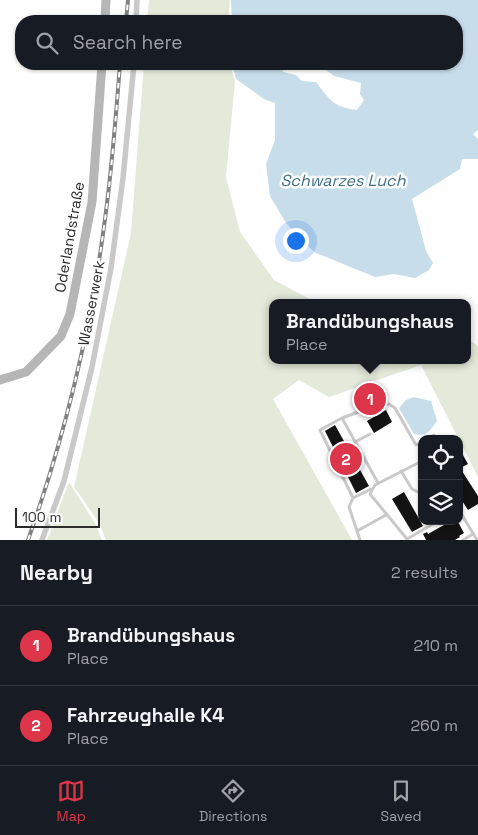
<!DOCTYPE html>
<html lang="en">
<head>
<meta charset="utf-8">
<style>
	body { margin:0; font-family:"Space Grotesk",sans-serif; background:#242831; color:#f1f3f6 }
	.controls { position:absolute; right:15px; bottom:15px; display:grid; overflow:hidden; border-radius:10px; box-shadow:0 1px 4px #0004 }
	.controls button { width:45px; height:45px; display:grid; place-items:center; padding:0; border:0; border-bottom:1px solid #363941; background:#171b24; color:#f1f3f6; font:25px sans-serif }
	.scale { position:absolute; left:15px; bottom:12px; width:85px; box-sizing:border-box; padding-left:5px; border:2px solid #2c2c2c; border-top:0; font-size:14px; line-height:18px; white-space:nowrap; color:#2c2c2c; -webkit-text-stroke:4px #fff; paint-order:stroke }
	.you { position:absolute; left:295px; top:240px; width:18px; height:18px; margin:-12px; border:4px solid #fff; border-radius:50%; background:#1a73e8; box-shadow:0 0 0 8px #1a73e833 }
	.badge { display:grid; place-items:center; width:32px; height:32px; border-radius:50%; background:#dd3549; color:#fff; font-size:16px; font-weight:700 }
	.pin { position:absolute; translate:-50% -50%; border:2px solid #fff; box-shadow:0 1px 5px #0006 }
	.popup { position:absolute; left:269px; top:299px; width:202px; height:65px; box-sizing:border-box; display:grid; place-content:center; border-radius:10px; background:#171b24; filter:drop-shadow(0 1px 4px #0005); font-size:16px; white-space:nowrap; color:#9ea1a6 }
	.popup b { font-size:19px; color:#f1f3f6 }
	.popup::after { content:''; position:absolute; left:50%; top:100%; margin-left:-10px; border:10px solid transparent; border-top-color:#171b24 }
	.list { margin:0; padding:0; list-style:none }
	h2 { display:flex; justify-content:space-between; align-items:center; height:65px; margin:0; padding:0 20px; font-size:21px }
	h2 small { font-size:16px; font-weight:400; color:#9ea1a6 }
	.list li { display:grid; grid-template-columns:32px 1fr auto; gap:15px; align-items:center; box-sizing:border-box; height:80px; padding:0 20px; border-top:1px solid #363941 }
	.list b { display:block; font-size:19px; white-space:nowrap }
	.list p { margin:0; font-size:16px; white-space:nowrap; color:#9ea1a6 }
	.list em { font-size:16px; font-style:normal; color:#9ea1a6 }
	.icon { flex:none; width:28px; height:28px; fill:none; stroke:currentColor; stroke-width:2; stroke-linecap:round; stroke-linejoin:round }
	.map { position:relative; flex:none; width:478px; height:540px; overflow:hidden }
	.search { position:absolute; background:#171b24; box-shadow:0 1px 4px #0004; left:15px; right:15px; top:15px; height:55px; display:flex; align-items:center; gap:12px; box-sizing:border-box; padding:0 18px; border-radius:20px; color:#9ea1a6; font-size:19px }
	.sheet { height:225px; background:#171b24 }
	nav { display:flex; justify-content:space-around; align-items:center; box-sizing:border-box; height:70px; border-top:1px solid #363941; background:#171b24; font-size:14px; color:#9ea1a6 }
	nav a { display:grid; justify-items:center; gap:2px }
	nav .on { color:#dd3549 }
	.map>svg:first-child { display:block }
	.green { fill:#e3eada }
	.water { fill:#c7dde9 }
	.building { fill:#131313 }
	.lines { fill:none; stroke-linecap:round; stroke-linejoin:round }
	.lane { stroke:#c9c9c9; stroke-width:3 }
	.street { stroke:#c9c9c9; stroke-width:5.5 }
	.secondary { stroke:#b6b6b6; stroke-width:9 }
	.rail-casing { stroke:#818181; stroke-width:4 }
	.rail { stroke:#fff; stroke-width:2; stroke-dasharray:5.5; stroke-linecap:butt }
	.labels { text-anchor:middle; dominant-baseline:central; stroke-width:5; stroke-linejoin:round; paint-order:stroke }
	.street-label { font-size:15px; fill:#2c2c2c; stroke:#fff }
	.water-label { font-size:16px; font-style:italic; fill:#3f708a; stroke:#fff }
</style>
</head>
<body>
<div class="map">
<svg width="478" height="540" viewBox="0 0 478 540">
	<rect width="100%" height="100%" fill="#fff"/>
	<!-- green -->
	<g class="green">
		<polygon points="149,0 230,0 228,21 147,21"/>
		<polygon points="144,64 230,64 235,81 226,177 240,232 274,280 317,303 272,303 272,360 468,360 468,339 478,346 478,477 421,365 329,397 299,380 273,399 352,540 106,540 99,523 74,487 131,233"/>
		<polygon points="69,482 96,525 102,540 47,540"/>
	</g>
	<!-- water -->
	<g class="water">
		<path d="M231,0H478V130L473,134L478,139V159H462L460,169L412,199L426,251L433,263L429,270L415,278L394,274L375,277L314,252L286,223L270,196L266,164L275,140V103L264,99L236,79L232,64H280L283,72L296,75L302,81L316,82C330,100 333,107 357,110L364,100L360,94L361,83L334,76L318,64H457V21H232Z"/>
		<path d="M414,397L431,401L437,421C429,431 428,437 414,434L399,408L406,400Z"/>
	</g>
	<!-- building -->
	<g class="building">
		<polygon points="374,394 376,402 365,404 364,396"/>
		<polygon points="386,410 392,422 374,433 367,421"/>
		<polygon points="335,425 369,486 356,493 325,431"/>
		<polygon points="459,448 468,464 460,468 478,496 478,504 468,510 459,496"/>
		<polygon points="404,492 423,526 412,532 392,499"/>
		<polygon points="451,521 453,525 458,522 464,533 459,536 460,537 455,540 426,540 423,534 427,532 428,534"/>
	</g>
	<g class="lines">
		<!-- lane -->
		<g class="lane">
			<polyline points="342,418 320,430 353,498 371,489"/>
			<polyline points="428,439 434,435"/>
			<polyline points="355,442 370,434"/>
			<polyline points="422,461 375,485 370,494 407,539 438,521"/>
			<polyline points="401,471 412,489 420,493 422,492"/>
			<polyline points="378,483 342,418 372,407 389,404 395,408 416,445 422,442"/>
			<polyline points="353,498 349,507 360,540"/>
			<polyline points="459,510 477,540"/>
			<polyline points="357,531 386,515"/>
			<polyline points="463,540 473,534"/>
		</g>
		<!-- street -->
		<g class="street">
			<polyline points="136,21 137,0"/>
			<polyline points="42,540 64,481 92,367 111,268 123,178 134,64"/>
		</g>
		<!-- secondary -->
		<g class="secondary">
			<polyline points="105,21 106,0"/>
			<polyline points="0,380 26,372 61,336 70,314 92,202 102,64"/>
		</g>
		<!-- rail casing -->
		<g class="rail-casing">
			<g id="rail">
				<polyline points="126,21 128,0"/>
				<path d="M28,540C65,436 91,328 105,219C112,168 116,116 120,64"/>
			</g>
		</g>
		<!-- rail -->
		<use href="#rail" class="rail"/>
	</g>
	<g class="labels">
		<!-- street labels -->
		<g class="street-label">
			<text transform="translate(69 237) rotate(-80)">Oderlandstraße</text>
			<text transform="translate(91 303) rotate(-79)">Wasserwerk</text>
		</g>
		<!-- water labels -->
		<g class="water-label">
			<text x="343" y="180">Schwarzes Luch</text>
		</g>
	</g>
</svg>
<div class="controls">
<button><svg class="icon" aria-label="locate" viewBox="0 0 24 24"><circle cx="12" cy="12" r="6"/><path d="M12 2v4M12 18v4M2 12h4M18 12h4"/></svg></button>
<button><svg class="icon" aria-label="layers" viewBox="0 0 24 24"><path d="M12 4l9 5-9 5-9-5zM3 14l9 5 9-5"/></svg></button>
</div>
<div class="scale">100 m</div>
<div class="you"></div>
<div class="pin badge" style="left:370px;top:399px">1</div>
<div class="popup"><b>Brandübungshaus</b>Place</div>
<div class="pin badge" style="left:346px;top:459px">2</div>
<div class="search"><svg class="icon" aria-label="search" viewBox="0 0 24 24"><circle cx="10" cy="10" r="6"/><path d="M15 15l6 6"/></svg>Search here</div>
</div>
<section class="sheet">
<h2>Nearby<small>2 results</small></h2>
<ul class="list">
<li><span class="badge">1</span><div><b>Brandübungshaus</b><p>Place</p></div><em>210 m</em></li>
<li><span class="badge">2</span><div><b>Fahrzeughalle K4</b><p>Place</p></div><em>260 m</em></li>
</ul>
</section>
<nav>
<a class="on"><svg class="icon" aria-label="map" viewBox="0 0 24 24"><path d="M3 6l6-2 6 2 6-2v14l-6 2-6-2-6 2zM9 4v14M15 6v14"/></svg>Map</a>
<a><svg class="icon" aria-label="directions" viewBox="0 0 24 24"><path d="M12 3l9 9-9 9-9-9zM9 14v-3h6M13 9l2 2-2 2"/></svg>Directions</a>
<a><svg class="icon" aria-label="saved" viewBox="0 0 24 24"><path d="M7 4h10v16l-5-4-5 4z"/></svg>Saved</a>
</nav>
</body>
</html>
